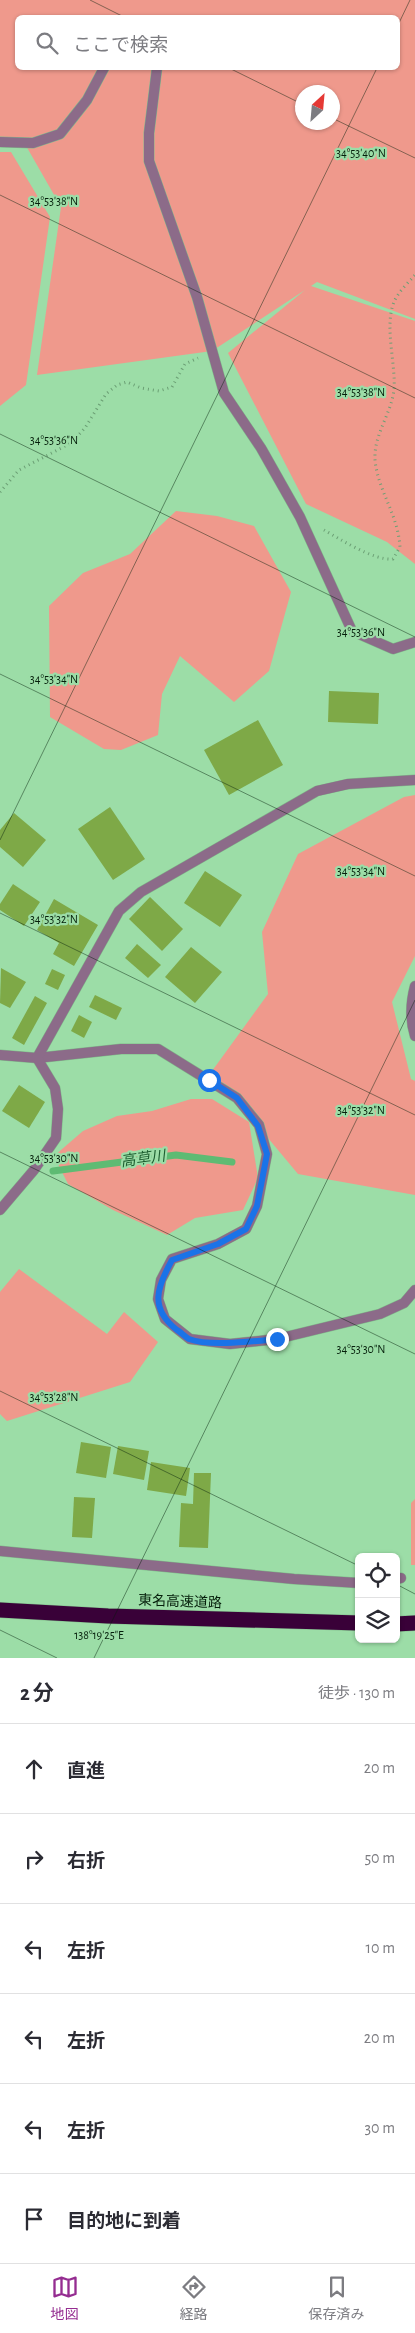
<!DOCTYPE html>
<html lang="ja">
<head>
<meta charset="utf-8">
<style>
	body { margin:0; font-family:"Alegreya Sans","Noto Sans JP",sans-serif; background:#f2f2f3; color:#2b2b33 }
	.controls { position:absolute; right:15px; bottom:15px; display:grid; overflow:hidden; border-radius:8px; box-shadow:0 1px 4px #0004 }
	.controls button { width:45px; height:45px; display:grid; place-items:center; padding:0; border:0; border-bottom:1px solid #e1e1e2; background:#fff; color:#2b2b33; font:25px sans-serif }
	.compass { position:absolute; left:295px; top:85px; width:45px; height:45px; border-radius:50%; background:#fff; box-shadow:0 1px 4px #0004; rotate:26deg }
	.stop { position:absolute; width:15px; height:15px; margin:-11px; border:4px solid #1a73e8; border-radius:50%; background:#fff }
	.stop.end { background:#1a73e8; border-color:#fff; box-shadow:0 1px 5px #0008 }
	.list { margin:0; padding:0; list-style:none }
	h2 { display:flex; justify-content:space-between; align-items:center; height:65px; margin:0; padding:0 20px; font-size:21px }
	h2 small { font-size:16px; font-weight:400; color:#7c7c81 }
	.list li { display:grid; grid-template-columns:32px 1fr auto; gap:15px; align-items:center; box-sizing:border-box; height:90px; padding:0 20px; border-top:1px solid #e1e1e2 }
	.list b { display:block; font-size:19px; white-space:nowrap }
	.list em { font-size:16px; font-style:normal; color:#7c7c81 }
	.icon { flex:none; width:28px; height:28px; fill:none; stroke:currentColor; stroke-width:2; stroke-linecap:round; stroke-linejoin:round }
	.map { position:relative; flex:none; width:415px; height:1658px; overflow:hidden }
	.search { position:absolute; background:#fff; box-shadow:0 1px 4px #0004; left:15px; right:15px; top:15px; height:55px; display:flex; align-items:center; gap:12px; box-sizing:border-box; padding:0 18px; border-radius:8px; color:#7c7c81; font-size:19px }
	.sheet { height:605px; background:#fff }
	nav { display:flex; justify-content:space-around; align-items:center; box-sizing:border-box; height:70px; border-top:1px solid #e1e1e2; background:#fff; font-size:14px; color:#7c7c81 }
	nav a { display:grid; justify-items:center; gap:2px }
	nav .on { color:#952d91 }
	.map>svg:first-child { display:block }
	.green { fill:#ef998c; fill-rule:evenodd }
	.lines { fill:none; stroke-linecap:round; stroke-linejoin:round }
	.stream { stroke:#5ebb73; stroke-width:7 }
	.building { fill:#7ea947 }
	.minor-casing { stroke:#81bb8b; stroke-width:11 }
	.motorway-casing { stroke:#81bb8b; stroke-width:16 }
	.path { stroke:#6b9f74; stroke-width:3; stroke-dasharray:1 4; stroke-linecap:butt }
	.minor { stroke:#8c6b89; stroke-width:10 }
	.motorway { stroke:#390138; stroke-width:15 }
	.route { stroke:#1a73e8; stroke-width:6 }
	.ticks { fill:none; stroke:#051f0b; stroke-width:1; stroke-opacity:0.45 }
	.labels { text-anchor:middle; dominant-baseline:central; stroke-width:4.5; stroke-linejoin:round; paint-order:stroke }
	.street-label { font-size:14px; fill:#051f0b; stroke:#9cdda7 }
	.water-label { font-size:15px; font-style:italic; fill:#1d5e30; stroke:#9cdda7 }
	.ticks-label { font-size:12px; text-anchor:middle; fill:#051f0b; stroke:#9cdda7; stroke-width:4.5; stroke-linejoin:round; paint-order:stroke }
</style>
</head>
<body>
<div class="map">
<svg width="415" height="1658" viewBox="0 0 415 1658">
	<rect width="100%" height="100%" fill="#9cdda7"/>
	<!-- green -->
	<g class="green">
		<path d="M0,0H415V319L317,282L311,286L415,321V564L387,542L306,504L228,353L305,290L212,351L37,375L61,207L21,137H0ZM18,18H398V68H18ZM302,92H332V122H302Z"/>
		<polygon points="0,152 11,152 50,217 26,385 0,406"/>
		<polygon points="176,511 217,516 254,526 291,592 269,671 234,702 180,656 162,694 158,735 121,750 104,749 50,717 49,606 83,573 130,554"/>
		<polygon points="415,795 415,956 392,1002 411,1079 415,1081 415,1195 298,1174 212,1071 268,994 262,932 298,854 404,797"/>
		<polygon points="191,1099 212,1099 249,1122 258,1178 243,1210 195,1218 167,1235 113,1210 68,1184 54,1156 83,1131 117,1116 152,1111"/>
		<polygon points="19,1269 107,1334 124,1312 158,1342 130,1382 7,1421 0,1414 0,1292"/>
		<polygon points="415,1499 415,1565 411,1565 411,1503"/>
	</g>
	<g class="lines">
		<!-- stream -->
		<polyline class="stream" points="53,1171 176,1155 232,1162"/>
	</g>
	<!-- building -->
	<g class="building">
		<polygon points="329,691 379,693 378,724 328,722"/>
		<polygon points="258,720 283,765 229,795 204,750"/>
		<polygon points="110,807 145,859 113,880 78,829"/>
		<polygon points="14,813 46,840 23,867 0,847 0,830"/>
		<polygon points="205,871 242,895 220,927 184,903"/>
		<polygon points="13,884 40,902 24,926 0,910 0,904"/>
		<polygon points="150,897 183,929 162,951 129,919"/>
		<polygon points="54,899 98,925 74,966 53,954 59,943 37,930"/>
		<polygon points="137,944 161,965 148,978 125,958"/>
		<polygon points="191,947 222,972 195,1003 165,977"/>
		<polygon points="1,968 26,982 10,1008 0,1003"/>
		<polygon points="52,969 65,975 58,990 45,984"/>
		<polygon points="95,995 122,1008 116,1020 89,1007"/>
		<polygon points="35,996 47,1003 24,1045 12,1038"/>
		<polygon points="79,1015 92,1022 84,1038 71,1031"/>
		<polygon points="19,1085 45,1102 29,1128 2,1111"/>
		<polygon points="81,1442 111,1447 106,1478 76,1473"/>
		<polygon points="118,1446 149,1451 144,1480 113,1474"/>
		<polygon points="151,1462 190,1468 186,1496 147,1490"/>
		<polygon points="194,1473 211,1473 208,1548 179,1547 181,1503 193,1504"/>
		<polygon points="74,1497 95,1498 92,1538 72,1537"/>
	</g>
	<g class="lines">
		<!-- minor casing -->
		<g class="minor-casing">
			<g id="minor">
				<polyline points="157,68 149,133 149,161 197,297 224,393 261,448 300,517 352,631 393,649 415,642"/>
				<polyline points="0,142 33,143 60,134 87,100 104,68"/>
				<path d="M415,986C411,1001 410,1020 415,1036"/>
				<polyline points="0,1055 37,1058 121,1049 158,1049 237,1098 259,1125 267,1154 257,1206 246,1229 218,1244 172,1259 161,1280 158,1299 165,1319 190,1339 230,1344 277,1339 380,1314 404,1303 415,1290"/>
				<polyline points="0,1210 34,1170 56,1138 58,1109 55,1088 37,1058 119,911 141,892 317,791 348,784 415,780"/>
				<polyline points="0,1551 294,1579 359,1583"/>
				<polyline points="396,1579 401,1578"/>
			</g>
		</g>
		<!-- motorway casing -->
		<g class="motorway-casing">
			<g id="motorway">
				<polyline points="0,1610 108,1616 359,1623"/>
				<polyline points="396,1624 415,1623"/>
			</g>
		</g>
		<!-- path -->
		<g class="path">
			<polyline points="0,492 19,470 71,443 85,428 106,394 117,385 127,382 141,388 159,391 172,387 185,364 198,358"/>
			<path d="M324,530C340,539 374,561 393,559L400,547C398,516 381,495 376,467C370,439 391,416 394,390C396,364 384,326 394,302C398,292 408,283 415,275"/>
		</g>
		<!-- minor -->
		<use href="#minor" class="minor"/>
		<!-- motorway -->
		<use href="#motorway" class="motorway"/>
	</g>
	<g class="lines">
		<!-- route -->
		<path class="route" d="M209,1080L237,1098L258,1126L267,1154L257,1206L246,1229L218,1244L172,1260C157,1287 149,1308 177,1330C181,1332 185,1337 189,1339C210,1347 255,1341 277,1339"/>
	</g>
	<!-- ticks -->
	<path class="ticks" d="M90,0L126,18M398,25L410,0M229,68L302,104M332,118L415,158M0,195L415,398M0,434L415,637M0,674L415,876M0,840L377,68M0,913L415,1115M0,1152L415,1354M0,1391L359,1566M396,1584L415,1594M0,1630L57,1658M94,1658L415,1000"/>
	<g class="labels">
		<!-- street labels -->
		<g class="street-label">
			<text transform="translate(180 1602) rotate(2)">東名高速道路</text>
		</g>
		<!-- water labels -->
		<g class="water-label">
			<text transform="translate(143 1159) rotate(-8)">高草川</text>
		</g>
	</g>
	<g class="ticks-label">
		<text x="361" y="157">34°53'40"N</text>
		<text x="54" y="205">34°53'38"N</text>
		<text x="361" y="396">34°53'38"N</text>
		<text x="54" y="444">34°53'36"N</text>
		<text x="361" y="636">34°53'36"N</text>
		<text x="54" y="683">34°53'34"N</text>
		<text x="361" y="875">34°53'34"N</text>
		<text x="54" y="923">34°53'32"N</text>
		<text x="361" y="1114">34°53'32"N</text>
		<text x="54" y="1162">34°53'30"N</text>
		<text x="361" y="1353">34°53'30"N</text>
		<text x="54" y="1401">34°53'28"N</text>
		<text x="99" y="1639">138°19'25"E</text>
	</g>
</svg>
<div class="controls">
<button><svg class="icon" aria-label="locate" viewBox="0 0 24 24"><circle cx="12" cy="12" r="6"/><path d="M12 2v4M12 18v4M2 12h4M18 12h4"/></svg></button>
<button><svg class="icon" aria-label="layers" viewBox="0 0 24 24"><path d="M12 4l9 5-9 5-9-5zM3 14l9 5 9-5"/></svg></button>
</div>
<svg class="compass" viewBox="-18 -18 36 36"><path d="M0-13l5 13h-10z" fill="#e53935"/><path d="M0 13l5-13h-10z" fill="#7c7c81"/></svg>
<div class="stop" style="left:209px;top:1080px"></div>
<div class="stop end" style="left:277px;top:1339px"></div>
<div class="search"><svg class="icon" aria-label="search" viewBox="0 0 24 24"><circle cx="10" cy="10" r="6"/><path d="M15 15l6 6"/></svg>ここで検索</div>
</div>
<section class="sheet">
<h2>2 分<small>徒歩 · 130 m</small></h2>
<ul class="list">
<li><svg class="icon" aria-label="ahead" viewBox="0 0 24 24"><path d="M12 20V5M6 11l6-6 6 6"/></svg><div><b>直進</b></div><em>20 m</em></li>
<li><svg class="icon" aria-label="right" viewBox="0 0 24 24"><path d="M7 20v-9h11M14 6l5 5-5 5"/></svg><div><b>右折</b></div><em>50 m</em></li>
<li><svg class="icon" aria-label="left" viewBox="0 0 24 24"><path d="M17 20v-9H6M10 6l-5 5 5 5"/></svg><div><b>左折</b></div><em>10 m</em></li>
<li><svg class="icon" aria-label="left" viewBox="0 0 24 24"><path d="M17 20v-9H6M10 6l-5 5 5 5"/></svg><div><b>左折</b></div><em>20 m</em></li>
<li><svg class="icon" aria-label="left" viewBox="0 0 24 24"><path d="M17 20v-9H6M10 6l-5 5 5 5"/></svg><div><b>左折</b></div><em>30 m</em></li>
<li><svg class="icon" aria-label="arrive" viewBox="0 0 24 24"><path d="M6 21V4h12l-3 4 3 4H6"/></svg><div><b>目的地に到着</b></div></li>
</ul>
</section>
<nav>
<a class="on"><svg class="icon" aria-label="map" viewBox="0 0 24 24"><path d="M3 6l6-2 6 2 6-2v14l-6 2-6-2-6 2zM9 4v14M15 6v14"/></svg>地図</a>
<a><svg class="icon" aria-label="directions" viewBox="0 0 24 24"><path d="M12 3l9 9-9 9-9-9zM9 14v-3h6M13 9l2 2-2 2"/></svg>経路</a>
<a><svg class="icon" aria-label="saved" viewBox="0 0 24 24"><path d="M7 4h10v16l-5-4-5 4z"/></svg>保存済み</a>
</nav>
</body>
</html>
